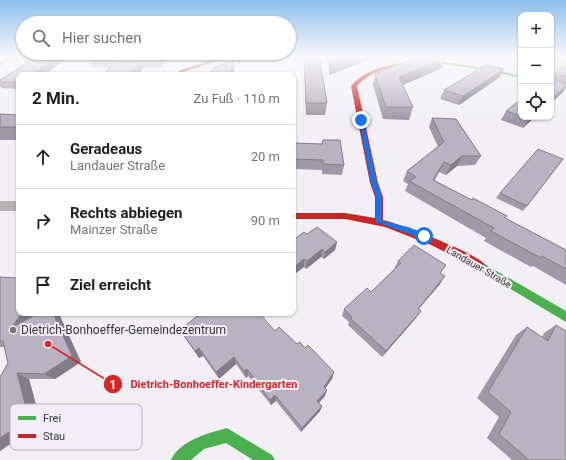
<!DOCTYPE html>
<html lang="de">
<head>
<meta charset="utf-8">
<style>
	body { margin:0; font-family:Roboto,sans-serif; background:#f6f6f6; color:#202124 }
	.controls { position:absolute; right:12px; top:12px; display:grid; overflow:hidden; border-radius:8px; box-shadow:0 1px 3px #0004 }
	.controls button { width:36px; height:36px; display:grid; place-items:center; padding:0; border:0; border-bottom:1px solid #e0e0e0; background:#fff; color:#202124; font:20px sans-serif }
	.stop { position:absolute; width:12px; height:12px; margin:-9px; border:3px solid #1a73e8; border-radius:50%; background:#fff }
	.stop.end { background:#1a73e8; border-color:#fff; box-shadow:0 1px 4px #0008 }
	.list { margin:0; padding:0; list-style:none }
	h2 { display:flex; justify-content:space-between; align-items:center; height:52px; margin:0; padding:0 16px; font-size:17px }
	h2 small { font-size:13px; font-weight:400; color:#757577 }
	.list li { display:grid; grid-template-columns:26px 1fr auto; gap:12px; align-items:center; box-sizing:border-box; height:64px; padding:0 16px; border-top:1px solid #e0e0e0 }
	.list b { display:block; font-size:15px; white-space:nowrap }
	.list p { margin:0; font-size:13px; white-space:nowrap; color:#757577 }
	.list em { font-size:13px; font-style:normal; color:#757577 }
	.icon { flex:none; width:22px; height:22px; fill:none; stroke:currentColor; stroke-width:2; stroke-linecap:round; stroke-linejoin:round }
	.map { position:relative; flex:none; width:566px; height:460px; overflow:hidden }
	.search { position:absolute; background:#fff; box-shadow:0 1px 3px #0004; left:16px; top:16px; width:280px; height:44px; display:flex; align-items:center; gap:10px; box-sizing:border-box; padding:0 14px; border-radius:22px; color:#757577; font-size:15px }
	.panel { position:absolute; background:#fff; box-shadow:0 1px 3px #0004; left:16px; top:72px; width:280px; height:244px; border-radius:8px }
	.map>svg:first-child { display:block }
	.green { fill:#d3eac8 }
	.lines { fill:none; stroke-linecap:round; stroke-linejoin:round }
	.street { fill:#b5b3b3; fill-rule:evenodd }
	.fast { fill:#4caf50; fill-rule:evenodd }
	.jam { fill:#c62828; fill-rule:evenodd }
	.wall { fill:#9f99a7 }
	.shaded-wall { fill:#827d88 }
	.building { fill:#b9b2c2; stroke:#827d88 }
	.route { fill:#1a73e8 }
	.poi-dot { fill:#79777b; stroke:#f2edf8; stroke-width:1.5 }
	.labels { text-anchor:middle; dominant-baseline:central; stroke-width:4; stroke-linejoin:round; paint-order:stroke }
	.street-label { font-size:10px; fill:#38363a; stroke:#f2edf8 }
	.near-poi-label { font-size:12px; fill:#38363a; stroke:#f2edf8; text-anchor:start }
	.key { fill:#f2edf8; stroke:#bab6bf; stroke-width:1 }
	.key-label { font-size:11px; fill:#38363a }
	.leader { fill:none; stroke:#d62828; stroke-width:1.5 }
	.callout-dot { fill:#d62828; stroke:#f2edf8; stroke-width:1.5 }
	.mark-label { font-size:12px; text-anchor:middle; font-weight:bold; fill:#fff }
	.callout-label { font-size:11px; text-anchor:middle; font-weight:bold; fill:#d62828; stroke:#f2edf8; stroke-width:4; stroke-linejoin:round; paint-order:stroke }
</style>
</head>
<body>
<div class="map">
<svg width="566" height="460" viewBox="0 0 566 460">
	<rect width="100%" height="100%" fill="#f2f0f5"/>
	<!-- green -->
	<polygon class="green" points="551,56 566,56 566,74 551,70"/>
	<g class="lines">
		<!-- street -->
		<g class="street">
			<polygon points="10,56 19,56 0,66 0,61"/>
			<rect x="0" y="201" width="19" height="10"/>
		</g>
		<!-- fast -->
		<g class="fast">
			<polygon points="444,62 485,68 521,76 521,78 485,70 442,64"/>
			<polygon points="481,262 566,311 566,322 477,269 476,266 477,263"/>
			<path d="M227,428L272,455L275,460H253L226,443L204,449L191,460H171C180,440 209,433 227,428Z"/>
		</g>
		<!-- jam -->
		<g class="jam">
			<polygon points="226,56 231,56 184,72 180,75 175,75 180,70"/>
			<path d="M434,61L446,63L444,64C414,64 378,63 357,86L378,183L383,197V220C400,224 480,254 486,266L485,269L481,270L431,245L385,227L345,219H293V213H345L375,218V197L370,183L351,86C371,63 405,62 434,61Z"/>
		</g>
	</g>
	<!-- wall -->
	<g class="wall">
		<polygon points="37,56 70,56 44,75 19,75 19,89 2,88 0,86 0,80"/>
		<polygon points="75,56 170,56 160,68 143,68 138,75 103,75 110,67 92,67 89,60 94,56"/>
		<polygon points="304,56 327,103 325,115 306,115 304,65"/>
		<polygon points="328,56 368,56 368,60 329,75"/>
		<polygon points="442,68 403,85 413,107 409,120 383,119 373,85 375,74"/>
		<polygon points="566,68 566,87 562,93 551,103 555,74"/>
		<polygon points="504,69 500,77 459,105 440,99 444,90"/>
		<polygon points="521,99 521,117 535,117 523,128 501,120 506,111"/>
		<polygon points="0,114 19,115 19,140 0,140"/>
		<polygon points="432,118 481,156 475,165 457,166 446,175 439,172 434,180 505,218 566,250 566,285 533,266 531,267 484,241 486,238 405,191 408,184 403,181 407,171 438,147 429,127"/>
		<polygon points="293,143 344,165 342,175 322,174 322,170 293,169"/>
		<polygon points="563,159 523,211 496,198 500,193"/>
		<polygon points="307,234 337,242 335,250 324,259 321,257 306,269 304,267 293,275 293,236 296,238"/>
		<polygon points="398,261 441,273 440,284 419,309 421,311 416,318 382,357 348,325 349,322 342,316 344,309 371,292 395,269 394,269"/>
		<polygon points="0,277 36,315 39,313 58,313 59,314 81,362 55,379 29,379 41,423 0,451 0,377 8,363 4,347 0,347"/>
		<polygon points="556,325 566,460 512,460 487,438 499,417 477,398 516,335 527,327 542,337 544,333"/>
		<polygon points="180,330 275,331 297,344 305,348 334,372 332,379 325,388 325,396 319,403 322,406 320,411 301,432 276,401 271,405 248,376 246,378 236,364 219,379 203,356 199,358 185,338"/>
	</g>
	<!-- shaded-wall -->
	<g class="shaded-wall">
		<polygon points="58,56 70,56 44,75 31,75"/>
		<polygon points="163,56 170,56 160,68 158,62"/>
		<polygon points="352,56 368,56 368,60 329,75 330,64"/>
		<polygon points="446,57 442,68 396,88 399,77"/>
		<polygon points="233,61 234,70 233,75 230,75"/>
		<polygon points="141,62 143,68 138,75 129,75"/>
		<polygon points="504,69 500,77 459,105 463,96"/>
		<polygon points="566,86 566,87 562,93 551,103 551,99"/>
		<polygon points="530,117 535,117 523,128 529,119"/>
		<polygon points="462,156 457,166 446,175 451,165"/>
		<polygon points="444,162 439,172 429,190 433,180"/>
		<polygon points="337,242 335,250 324,259 325,252"/>
		<polygon points="322,249 321,257 306,269 307,261"/>
		<polygon points="304,259 304,267 293,275 293,268"/>
		<polygon points="445,276 440,284 413,315 418,309"/>
		<polygon points="421,311 416,318 382,357 386,351"/>
		<polygon points="22,313 37,313 22,336 11,328"/>
		<polygon points="53,313 58,313 59,314 81,362 55,379 44,374"/>
		<polygon points="199,348 203,356 199,358 195,351"/>
		<polygon points="234,357 236,364 219,379 216,372"/>
		<polygon points="247,369 248,376 246,378 244,371"/>
		<polygon points="334,372 332,379 322,393 324,387"/>
		<polygon points="17,373 29,379 41,423 0,451 0,438"/>
		<polygon points="327,390 325,396 316,406 317,401"/>
		<polygon points="275,395 276,401 271,405 270,400"/>
		<polygon points="322,406 320,411 301,432 302,428"/>
	</g>
	<!-- building -->
	<g class="building">
		<polygon points="37,56 58,56 31,75 19,75 19,82 0,82 0,80"/>
		<polygon points="94,56 163,56 158,62 141,62 129,75 103,75 116,61 89,60"/>
		<polygon points="304,56 308,56 320,61 327,103 306,103"/>
		<polygon points="330,56 352,56 330,64"/>
		<polygon points="417,57 446,57 399,77 413,107 386,107 375,74"/>
		<polygon points="233,61 230,75 209,75 214,67"/>
		<polygon points="485,65 504,69 463,96 444,90"/>
		<polygon points="564,67 566,68 566,77 555,74"/>
		<polygon points="555,73 555,80 566,84 566,86 551,99 551,76"/>
		<polygon points="521,99 521,116 506,111"/>
		<polygon points="0,114 19,115 19,127 0,127"/>
		<polygon points="432,118 456,119 481,156 462,156 451,165 444,162 433,180 472,200 473,198 507,216 505,218 566,250 566,269 542,256 541,258 491,231 494,228 409,181 416,177 407,171 444,142"/>
		<polygon points="323,140 340,140 344,165 323,164 323,160 293,159 293,143 322,144"/>
		<polygon points="538,149 563,159 527,206 500,193"/>
		<polygon points="317,227 337,242 325,252 322,249 307,261 304,259 293,268 293,236 296,238 304,232 307,234"/>
		<polygon points="414,245 446,265 440,273 445,276 418,309 421,311 386,351 351,319 352,317 344,309 367,288 371,292 401,263 398,261"/>
		<polygon points="0,277 19,278 19,313 22,313 11,328 39,313 53,313 72,356 44,374 17,373 29,419 0,438 0,377 8,363 3,341 0,341"/>
		<polygon points="201,313 259,313 275,331 279,327 297,344 300,342 305,348 308,345 334,372 324,387 327,390 317,401 322,406 302,428 275,395 270,400 247,369 244,371 234,357 216,372 199,348 195,351 180,330"/>
		<polygon points="556,325 566,331 566,460 529,460 499,434 511,412 488,392 527,327 548,341"/>
	</g>
	<!-- sky -->
	<linearGradient id="sky" x2="0" y2="1"><stop stop-color="#90bfee"/><stop offset="0.47" stop-color="#f9f8fa"/><stop offset="1" stop-color="#f9f8fa" stop-opacity="0"/></linearGradient>
	<rect width="566" height="120" fill="url(#sky)"/>
	<!-- route -->
	<polygon class="route" points="361,118 363,120 377,183 382,197 382,221 408,227 426,234 426,238 421,238 376,222 376,197 371,183 359,120"/>
	<!-- markers -->
	<circle class="poi-dot" cx="13" cy="330" r="4"/>
	<g class="labels">
		<!-- street labels -->
		<g class="street-label">
			<text transform="translate(479 267) rotate(30)">Landauer Straße</text>
		</g>
		<!-- near-poi labels -->
		<g class="near-poi-label">
			<text x="21" y="330">Dietrich-Bonhoeffer-Gemeindezentrum</text>
		</g>
	</g>
	<!-- legend -->
	<rect x="10" y="404" width="132" height="46" rx="6" class="key"/>
	<rect x="18" y="416" width="18" height="4" fill="#4caf50"/>
	<rect x="18" y="434" width="18" height="4" fill="#c62828"/>
	<g class="key-label">
		<text x="43" y="422">Frei</text>
		<text x="43" y="440">Stau</text>
	</g>
	<!-- callouts -->
	<path class="leader" d="M48 344L113 384"/>
	<g class="callout-dot">
		<circle cx="48" cy="344" r="4"/>
		<circle cx="113" cy="384" r="10"/>
	</g>
	<g class="mark-label">
		<text x="113" y="389">1</text>
	</g>
	<g class="callout-label">
		<text x="214" y="388">Dietrich-Bonhoeffer-Kindergarten</text>
	</g>
</svg>
<div class="controls">
<button>+</button>
<button>−</button>
<button><svg class="icon" aria-label="locate" viewBox="0 0 24 24"><circle cx="12" cy="12" r="6"/><path d="M12 2v4M12 18v4M2 12h4M18 12h4"/></svg></button>
</div>
<div class="stop" style="left:424px;top:236px"></div>
<div class="stop end" style="left:361px;top:120px"></div>
<div class="search"><svg class="icon" aria-label="search" viewBox="0 0 24 24"><circle cx="10" cy="10" r="6"/><path d="M15 15l6 6"/></svg>Hier suchen</div>
<section class="panel">
<h2>2 Min.<small>Zu Fuß · 110 m</small></h2>
<ul class="list">
<li><svg class="icon" aria-label="ahead" viewBox="0 0 24 24"><path d="M12 20V5M6 11l6-6 6 6"/></svg><div><b>Geradeaus</b><p>Landauer Straße</p></div><em>20 m</em></li>
<li><svg class="icon" aria-label="right" viewBox="0 0 24 24"><path d="M7 20v-9h11M14 6l5 5-5 5"/></svg><div><b>Rechts abbiegen</b><p>Mainzer Straße</p></div><em>90 m</em></li>
<li><svg class="icon" aria-label="arrive" viewBox="0 0 24 24"><path d="M6 21V4h12l-3 4 3 4H6"/></svg><div><b>Ziel erreicht</b></div></li>
</ul>
</section>
</div>
</body>
</html>
